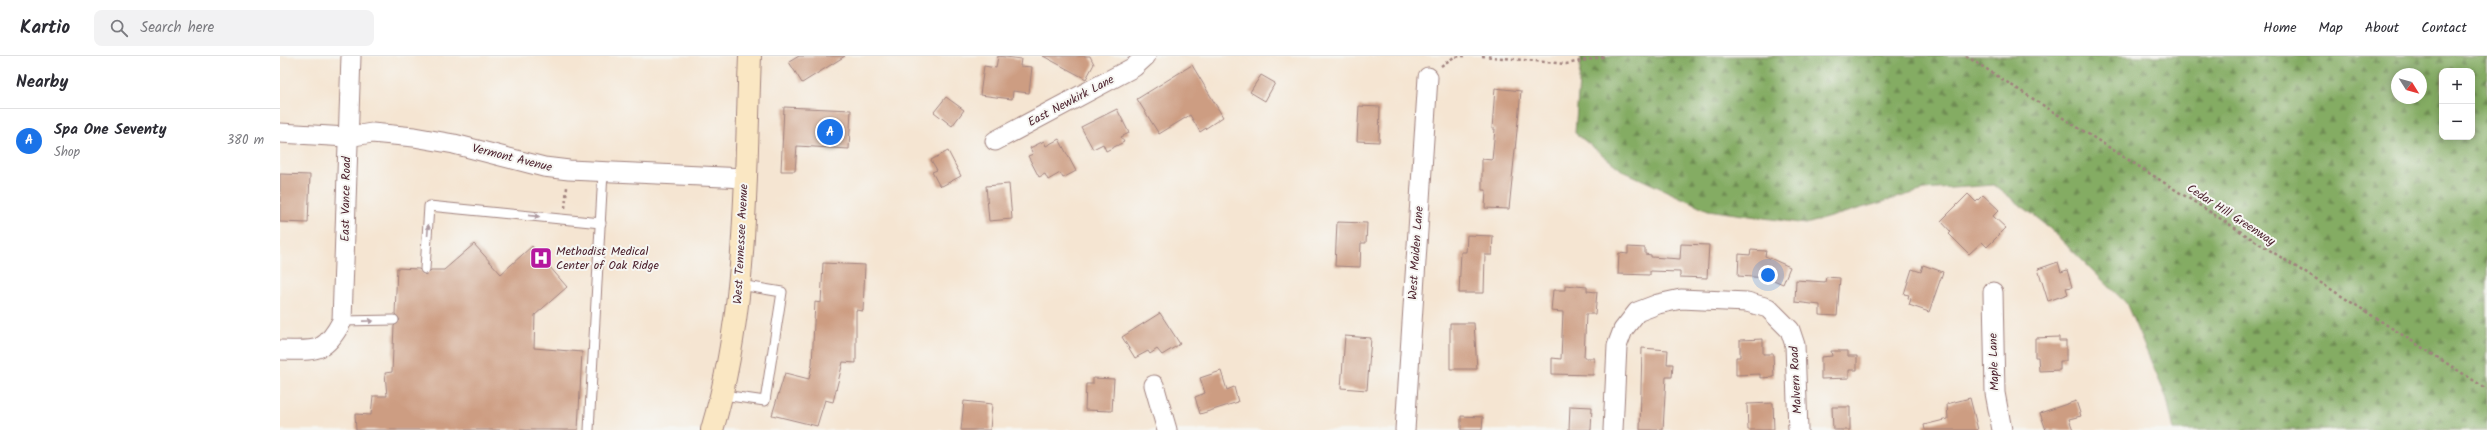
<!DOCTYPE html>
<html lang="en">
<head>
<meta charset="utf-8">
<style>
	body { margin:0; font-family:Kalam,sans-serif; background:#f2f2f3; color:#2b2b33 }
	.controls { position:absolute; right:12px; top:12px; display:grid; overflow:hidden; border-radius:8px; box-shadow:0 2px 10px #0003 }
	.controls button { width:36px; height:36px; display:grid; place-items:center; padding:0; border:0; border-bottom:1px solid #e1e1e2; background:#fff; color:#2b2b33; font:20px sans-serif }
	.compass { position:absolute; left:2111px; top:12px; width:36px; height:36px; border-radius:50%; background:#fff; box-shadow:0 2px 10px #0003; rotate:127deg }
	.you { position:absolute; left:1488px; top:219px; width:14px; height:14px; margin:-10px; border:3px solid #fff; border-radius:50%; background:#1a73e8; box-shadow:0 0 0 6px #1a73e833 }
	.badge { display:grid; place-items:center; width:26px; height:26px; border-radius:50%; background:#1a73e8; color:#fff; font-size:13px; font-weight:700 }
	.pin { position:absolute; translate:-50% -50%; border:2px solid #fff; box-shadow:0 1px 4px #0006 }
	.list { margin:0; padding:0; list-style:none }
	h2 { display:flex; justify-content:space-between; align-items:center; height:52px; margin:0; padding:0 16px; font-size:17px }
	h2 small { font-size:13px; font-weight:400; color:#7c7c81 }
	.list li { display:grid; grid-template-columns:26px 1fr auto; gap:12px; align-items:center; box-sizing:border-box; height:64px; padding:0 16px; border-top:1px solid #e1e1e2 }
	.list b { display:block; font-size:15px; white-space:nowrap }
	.list p { margin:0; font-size:13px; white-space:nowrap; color:#7c7c81 }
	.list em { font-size:13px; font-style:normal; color:#7c7c81 }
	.icon { flex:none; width:22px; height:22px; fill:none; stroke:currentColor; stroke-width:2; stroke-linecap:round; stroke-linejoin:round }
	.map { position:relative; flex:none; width:2207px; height:374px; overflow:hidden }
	header { display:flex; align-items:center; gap:24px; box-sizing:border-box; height:56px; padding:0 20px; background:#fff; border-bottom:1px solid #e1e1e2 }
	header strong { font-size:19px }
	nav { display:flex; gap:22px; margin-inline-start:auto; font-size:14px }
	.search { width:280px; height:36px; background:#f2f2f3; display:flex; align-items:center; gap:10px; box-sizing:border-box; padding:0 14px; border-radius:8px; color:#7c7c81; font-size:15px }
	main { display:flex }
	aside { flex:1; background:#fff }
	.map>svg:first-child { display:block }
	.forest { fill:url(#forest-firs); stroke:#676647; fill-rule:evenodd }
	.building { fill:#cd9d82 }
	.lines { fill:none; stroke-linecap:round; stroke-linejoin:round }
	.lane-casing { stroke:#a0827e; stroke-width:11 }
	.street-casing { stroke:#a0827e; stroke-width:21 }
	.secondary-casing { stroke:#a0827e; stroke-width:24 }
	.path { stroke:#a0827e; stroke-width:2.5; stroke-dasharray:3 3; stroke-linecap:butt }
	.lane { stroke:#fff; stroke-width:9 }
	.street { stroke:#fff; stroke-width:19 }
	.secondary { stroke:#fae7c3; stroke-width:22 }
	.oneway { fill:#ae9aa0 }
	.labels { text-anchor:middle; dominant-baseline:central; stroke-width:4; stroke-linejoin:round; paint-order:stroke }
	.street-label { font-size:12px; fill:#4a1f2b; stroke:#f6f6f2 }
	.poi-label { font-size:12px; fill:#4a1f2b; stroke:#f6f6f2; text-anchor:start }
</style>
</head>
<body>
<header>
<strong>Kartio</strong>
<div class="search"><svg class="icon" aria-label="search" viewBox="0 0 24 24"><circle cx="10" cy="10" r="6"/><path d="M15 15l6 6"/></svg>Search here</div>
<nav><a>Home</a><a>Map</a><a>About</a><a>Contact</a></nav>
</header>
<main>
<aside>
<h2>Nearby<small></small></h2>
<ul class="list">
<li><span class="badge">A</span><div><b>Spa One Seventy</b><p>Shop</p></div><em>380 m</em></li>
</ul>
</aside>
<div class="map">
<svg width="2207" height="374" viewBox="0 0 2207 374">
	<defs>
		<pattern id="forest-firs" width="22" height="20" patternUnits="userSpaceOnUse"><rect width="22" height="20" fill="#84ac63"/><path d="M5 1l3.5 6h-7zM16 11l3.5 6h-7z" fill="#6e8b52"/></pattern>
	</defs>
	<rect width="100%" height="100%" fill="#f6f6f2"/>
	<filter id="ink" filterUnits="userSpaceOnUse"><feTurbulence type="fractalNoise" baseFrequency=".025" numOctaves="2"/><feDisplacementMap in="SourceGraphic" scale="8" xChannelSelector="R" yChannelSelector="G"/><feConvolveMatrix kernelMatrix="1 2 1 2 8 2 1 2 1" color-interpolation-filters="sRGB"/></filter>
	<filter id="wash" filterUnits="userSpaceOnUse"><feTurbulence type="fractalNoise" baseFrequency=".012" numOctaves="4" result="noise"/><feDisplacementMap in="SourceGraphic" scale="16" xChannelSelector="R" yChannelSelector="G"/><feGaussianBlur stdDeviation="0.9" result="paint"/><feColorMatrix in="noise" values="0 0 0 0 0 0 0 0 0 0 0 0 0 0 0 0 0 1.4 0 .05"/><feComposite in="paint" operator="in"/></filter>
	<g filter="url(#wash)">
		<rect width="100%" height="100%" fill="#f5e5d2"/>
		<!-- forest -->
		<path class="forest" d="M1301,0H2207V374H1894L1887,343L1846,247L1764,167L1714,129L1644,134L1526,168L1428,154L1343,115L1295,77ZM2162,15H2192V81H2162ZM2117,18H2141V42H2117Z"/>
		<g id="blocks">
			<!-- building -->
			<g class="building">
				<polygon points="519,0 565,0 522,27 509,6"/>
				<polygon points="718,0 741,3 740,10 752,11 749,37 733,35 732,43 700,39 704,10 716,12"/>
				<polygon points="763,0 810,0 814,8 806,23"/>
				<polygon points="912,9 943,61 920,76 910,59 879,78 857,43"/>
				<polygon points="981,19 995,27 985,45 970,36"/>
				<polygon points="1215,32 1241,35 1229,153 1205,152 1206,134 1202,134 1202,103 1212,104 1215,73 1212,73"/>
				<polygon points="666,41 684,54 672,70 654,56"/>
				<polygon points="1079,50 1100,51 1099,86 1077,85"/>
				<polygon points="504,51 571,54 569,93 517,90 515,115 501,115"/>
				<polygon points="837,53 849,77 841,81 844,86 826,95 823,88 813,93 801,71"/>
				<polygon points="779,83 796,115 783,122 780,117 768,124 765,118 759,121 748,100 753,98 750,92 764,85 766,90"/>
				<polygon points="668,95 681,120 662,130 659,129 652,116 657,114 651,104"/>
				<polygon points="0,118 30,119 28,167 0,166"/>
				<polygon points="729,128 732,163 709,165 706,130"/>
				<polygon points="1688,138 1696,146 1703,139 1719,154 1713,160 1726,172 1707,191 1702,186 1689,198 1669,178 1671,176 1661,165"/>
				<polygon points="1057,166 1087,167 1086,187 1081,187 1080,211 1055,210"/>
				<polygon points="1187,179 1213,180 1212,199 1205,199 1204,237 1179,237 1181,196 1186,196"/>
				<polygon points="194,188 221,218 252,190 287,231 255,259 254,292 302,296 298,374 76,374 75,358 91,359 93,340 107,340 105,317 112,316 114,270 120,264 115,258 117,212 139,213 145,219 151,214 164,214"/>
				<polygon points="1401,188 1429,189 1427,222 1400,221 1400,216 1370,215 1370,219 1338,218 1339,197 1348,198 1348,191 1365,192 1365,198 1371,199 1371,201 1400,203"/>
				<polygon points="1471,194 1486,195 1485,200 1510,211 1503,228 1489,222 1458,220 1459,198 1470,199"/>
				<polygon points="1778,206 1781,216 1787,214 1792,231 1786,232 1788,238 1768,245 1758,213"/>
				<polygon points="543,207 585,209 583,255 576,254 576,307 563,306 553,346 545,344 537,370 492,359 505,317 529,323 532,309 535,246 541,247"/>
				<polygon points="1643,209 1663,216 1649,256 1629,249 1631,243 1628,242 1629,239 1624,238 1632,213 1641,216"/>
				<polygon points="1546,221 1560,222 1557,260 1540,259 1540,249 1515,246 1516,224 1545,226"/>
				<polygon points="1285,229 1307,231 1307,235 1317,236 1315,258 1306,258 1304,302 1314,302 1313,319 1272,318 1272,302 1281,303 1283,256 1271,255 1273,234 1285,234"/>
				<polygon points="880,257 900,288 882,299 877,293 870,298 868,295 855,302 842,281"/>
				<polygon points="1170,267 1194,267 1197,313 1170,313"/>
				<polygon points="1065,280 1091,282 1087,334 1061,332"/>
				<polygon points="1779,281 1779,285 1786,285 1786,305 1780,305 1780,314 1759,315 1758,301 1755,301 1755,282"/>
				<polygon points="1483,283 1483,298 1493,298 1494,321 1480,322 1480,318 1456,319 1456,301 1460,301 1460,284"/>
				<polygon points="1362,292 1388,294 1387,308 1393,308 1392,321 1386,321 1383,374 1360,374"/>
				<polygon points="1551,295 1568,295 1568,300 1577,300 1577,314 1569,314 1569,322 1541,323 1541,301 1552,300"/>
				<polygon points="941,315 947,334 954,331 958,346 920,358 915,341 925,337 920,322"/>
				<polygon points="813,322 834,323 832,355 805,354 806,328 813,328"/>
				<polygon points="1690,342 1698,374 1645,374 1644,369 1668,363 1667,348"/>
				<polygon points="684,345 712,348 710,374 681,374"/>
				<polygon points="1796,345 1801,360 1789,363 1793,374 1766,374 1760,357"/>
				<polygon points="1493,347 1494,374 1468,374 1467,348"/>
				<polygon points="1290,350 1312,351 1311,374 1289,374"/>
				<polygon points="1552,351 1570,351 1570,374 1553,374"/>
				<polygon points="1181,360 1203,361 1202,374 1181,374"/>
			</g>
		</g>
	</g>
	<g filter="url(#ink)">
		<use href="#blocks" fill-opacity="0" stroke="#a0827e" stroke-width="1"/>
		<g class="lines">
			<!-- lane casing -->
			<g class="lane-casing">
				<g id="lane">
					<polyline points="145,213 149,150 321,167"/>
					<polyline points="62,265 114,264"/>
					<polyline points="443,339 485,345 502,236 460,229"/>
					<polyline points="309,374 323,116"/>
				</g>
			</g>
			<!-- street casing -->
			<g class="street-casing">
				<g id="street">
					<polyline points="0,77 67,81 92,77 134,81 174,88 264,111 289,114 465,122"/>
					<polyline points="715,85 854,11 866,0"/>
					<polyline points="1713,236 1715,337 1722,374"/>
					<path d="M0,294C35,294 44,299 62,265L71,0"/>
					<polyline points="874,329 887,374"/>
					<polyline points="1125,374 1148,21"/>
					<polyline points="1333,374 1337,290 1343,274 1357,256 1378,248 1401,243 1467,246 1488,252 1510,274 1515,289 1518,374"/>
				</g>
			</g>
			<!-- secondary casing -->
			<g class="secondary-casing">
				<path id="secondary" d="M432,374C468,253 465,125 470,0"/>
			</g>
			<!-- path -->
			<g class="path">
				<polyline points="1202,0 1286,8 1327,0"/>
				<polyline points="1686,0 2207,333"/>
				<polyline points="1161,10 1174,1 1184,0"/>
				<polyline points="285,152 287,131"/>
			</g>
			<!-- lane -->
			<use href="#lane" class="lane"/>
			<!-- street -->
			<use href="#street" class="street"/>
			<!-- secondary -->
			<use href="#secondary" class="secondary"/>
		</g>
		<!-- one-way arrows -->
		<defs><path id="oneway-solid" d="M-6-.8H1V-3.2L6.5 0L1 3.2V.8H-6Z"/></defs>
		<g class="oneway">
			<use href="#oneway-solid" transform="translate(254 160) rotate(6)"/>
			<use href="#oneway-solid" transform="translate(148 174) rotate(-86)"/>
			<use href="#oneway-solid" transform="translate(88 265) rotate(-1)"/>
		</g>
	</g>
	<!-- icons -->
	<defs>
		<g id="hospital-square" transform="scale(1.15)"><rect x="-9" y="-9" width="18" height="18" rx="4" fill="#b5179e" stroke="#f6f6f2"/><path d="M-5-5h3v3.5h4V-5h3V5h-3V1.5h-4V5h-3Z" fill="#fff"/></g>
	</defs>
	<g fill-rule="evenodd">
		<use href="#hospital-square" x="261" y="202"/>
	</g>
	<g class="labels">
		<!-- street labels -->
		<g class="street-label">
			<text transform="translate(791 45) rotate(-28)">East Newkirk Lane</text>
			<text transform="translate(232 102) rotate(14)">Vermont Avenue</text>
			<text transform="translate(66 143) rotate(-89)">East Vance Road</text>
			<text transform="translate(1951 159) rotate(33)">Cedar Hill Greenway</text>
			<text transform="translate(461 188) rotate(-87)">West Tennessee Avenue</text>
			<text transform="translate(1136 197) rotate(-86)">West Maiden Lane</text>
			<text transform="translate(1714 306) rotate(-92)">Maple Lane</text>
			<text transform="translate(1516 324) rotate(-93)">Malvern Road</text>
		</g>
		<!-- poi labels -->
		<g class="poi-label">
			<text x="276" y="195">Methodist Medical<tspan x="276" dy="14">Center of Oak Ridge</tspan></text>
		</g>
	</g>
</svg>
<div class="controls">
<button>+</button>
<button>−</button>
</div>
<svg class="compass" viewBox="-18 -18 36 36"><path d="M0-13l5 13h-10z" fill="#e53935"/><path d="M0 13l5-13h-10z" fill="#7c7c81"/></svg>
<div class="you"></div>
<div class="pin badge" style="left:550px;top:76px">A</div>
</div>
</main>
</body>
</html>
